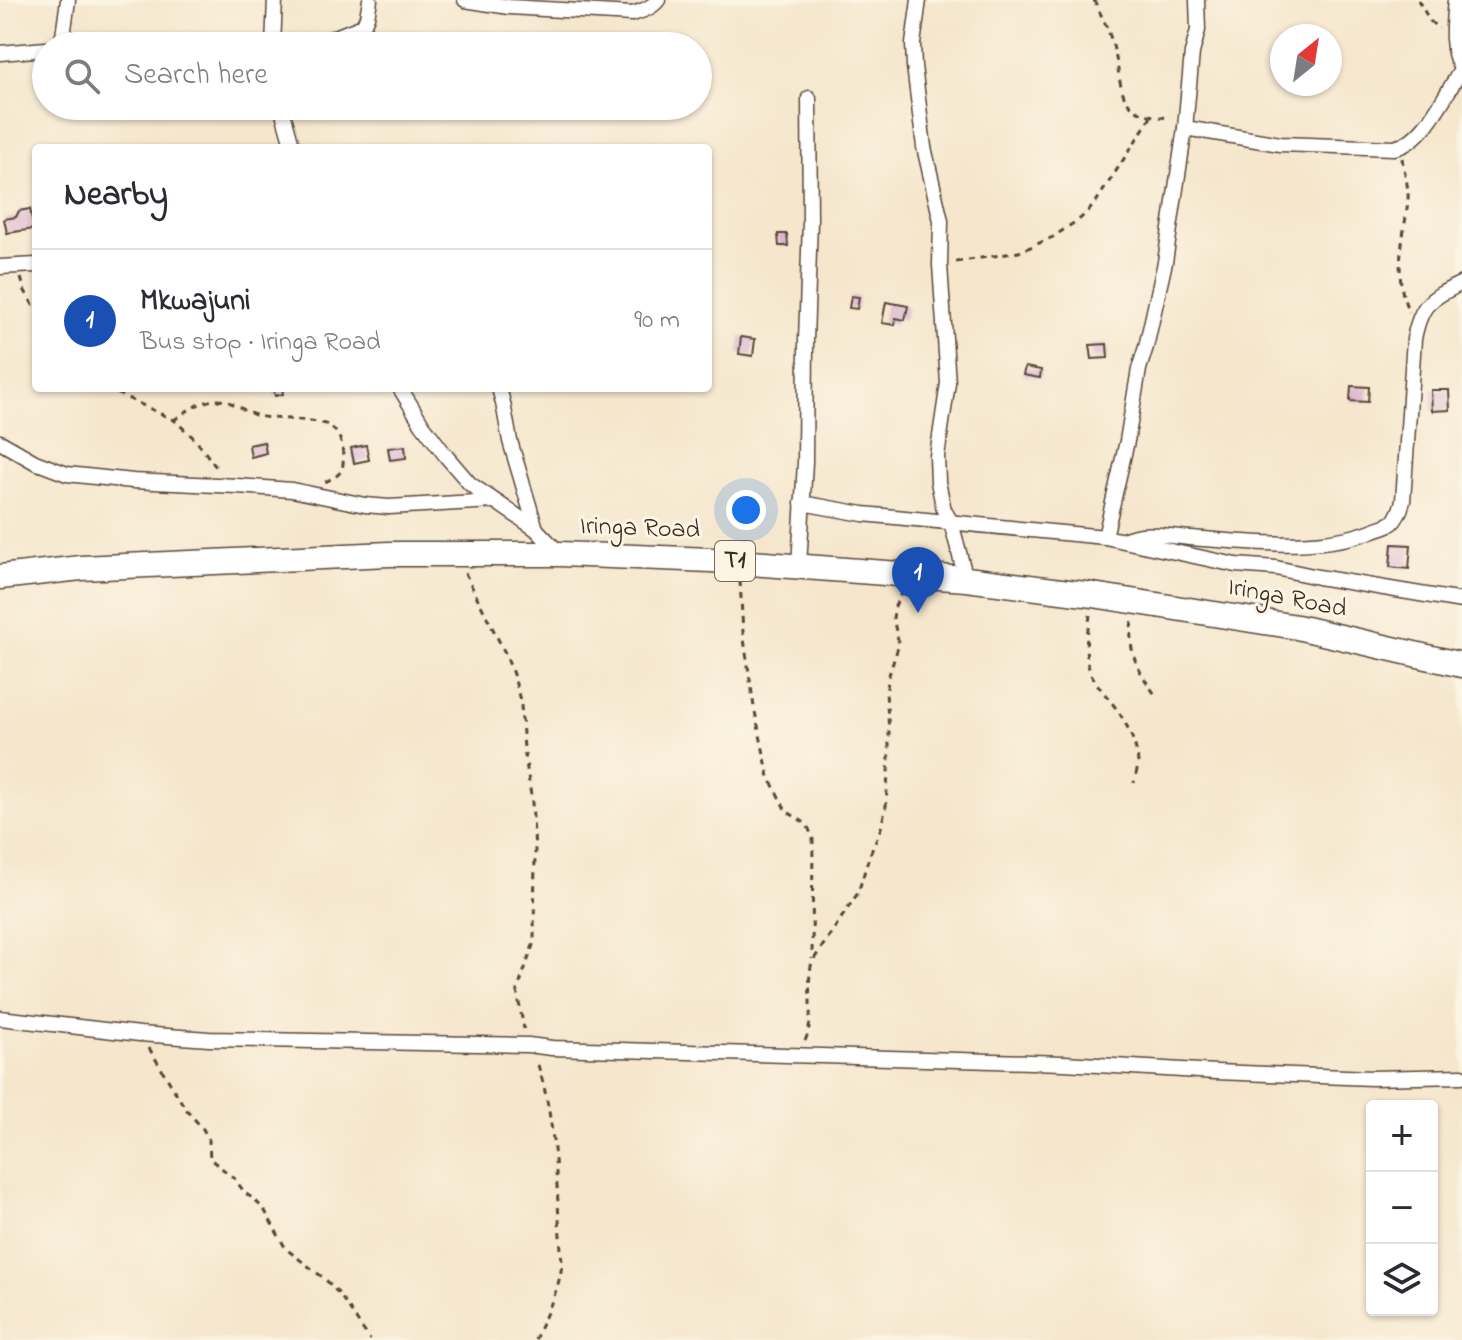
<!DOCTYPE html>
<html lang="en">
<head>
<meta charset="utf-8">
<style>
	body { margin:0; font-family:"Indie Flower",sans-serif; background:#f2f2f3; color:#2b2b33 }
	.controls { position:absolute; right:24px; bottom:24px; display:grid; overflow:hidden; border-radius:8px; box-shadow:0 2px 6px #0004 }
	.controls button { width:72px; height:72px; display:grid; place-items:center; padding:0; border:0; border-bottom:2px solid #e1e1e2; background:#fff; color:#2b2b33; font:40px sans-serif }
	.compass { position:absolute; left:1270px; top:24px; width:72px; height:72px; border-radius:50%; background:#fff; box-shadow:0 2px 6px #0004; rotate:30deg }
	.you { position:absolute; left:746px; top:510px; width:28px; height:28px; margin:-20px; border:6px solid #fff; border-radius:50%; background:#1a73e8; box-shadow:0 0 0 12px #1a73e833 }
	.badge { display:grid; place-items:center; width:52px; height:52px; border-radius:50%; background:#ea580c; color:#fff; font-size:26px; font-weight:700 }
	.pin { position:absolute; translate:-50% -66px; filter:drop-shadow(0 2px 4px #0008) }
	.pin::after { content:''; position:absolute; top:42px; width:28px; height:24px; background:inherit; clip-path:polygon(0 0,100% 0,50% 100%) }
	.list { margin:0; padding:0; list-style:none }
	h2 { display:flex; justify-content:space-between; align-items:center; height:104px; margin:0; padding:0 32px; font-size:34px }
	h2 small { font-size:26px; font-weight:400; color:#7c7c81 }
	.list li { display:grid; grid-template-columns:52px 1fr auto; gap:24px; align-items:center; box-sizing:border-box; height:144px; padding:0 32px; border-top:2px solid #e1e1e2 }
	.list b { display:block; font-size:30px; white-space:nowrap }
	.list p { margin:0; font-size:26px; white-space:nowrap; color:#7c7c81 }
	.list em { font-size:26px; font-style:normal; color:#7c7c81 }
	.icon { flex:none; width:44px; height:44px; fill:none; stroke:currentColor; stroke-width:2; stroke-linecap:round; stroke-linejoin:round }
	.map { position:relative; flex:none; width:1462px; height:1340px; overflow:hidden }
	.search { position:absolute; background:#fff; box-shadow:0 2px 6px #0004; left:32px; top:32px; width:680px; height:88px; display:flex; align-items:center; gap:20px; box-sizing:border-box; padding:0 28px; border-radius:44px; color:#7c7c81; font-size:30px }
	.panel { position:absolute; background:#fff; box-shadow:0 2px 6px #0004; left:32px; top:144px; width:680px; height:248px; border-radius:8px }
	.map>svg:first-child { display:block }
	.building { fill:#dcb3cf }
	.lines { fill:none; stroke-linecap:round; stroke-linejoin:round }
	.minor-casing { stroke:#574638; stroke-width:17 }
	.trunk-casing { stroke:#574638; stroke-width:27 }
	.path { stroke:#574638; stroke-width:3; stroke-dasharray:6 6; stroke-linecap:butt }
	.minor { stroke:#fff; stroke-width:14 }
	.trunk { stroke:#fff; stroke-width:24 }
	.labels { text-anchor:middle; dominant-baseline:central; stroke-width:6; stroke-linejoin:round; paint-order:stroke }
	.shield { fill:#fcf5e5; stroke:#75675a; stroke-width:2 }
	.shield-label { font-size:24px; font-weight:bold; fill:#3b2a1e }
	.street-label { font-size:26px; fill:#3b2a1e; stroke:#fcf5e5 }
</style>
</head>
<body>
<div class="map">
<svg width="1462" height="1340" viewBox="0 0 1462 1340">
	<rect width="100%" height="100%" fill="#fcf5e5"/>
	<filter id="ink" filterUnits="userSpaceOnUse"><feTurbulence type="fractalNoise" baseFrequency=".0125" numOctaves="2"/><feDisplacementMap in="SourceGraphic" scale="16" xChannelSelector="R" yChannelSelector="G"/><feConvolveMatrix kernelMatrix="1 2 1 2 8 2 1 2 1" color-interpolation-filters="sRGB"/></filter>
	<filter id="wash" filterUnits="userSpaceOnUse"><feTurbulence type="fractalNoise" baseFrequency=".006" numOctaves="4" result="noise"/><feDisplacementMap in="SourceGraphic" scale="32" xChannelSelector="R" yChannelSelector="G"/><feGaussianBlur stdDeviation="1.8" result="paint"/><feColorMatrix in="noise" values="0 0 0 0 0 0 0 0 0 0 0 0 0 0 0 0 0 1.4 0 .05"/><feComposite in="paint" operator="in"/></filter>
	<g filter="url(#wash)">
		<rect width="100%" height="100%" fill="#f5e6cc"/>
		<g id="blocks">
			<!-- building -->
			<g class="building">
				<polygon points="30,209 34,229 7,233 4,219 16,217 19,211"/>
				<polygon points="778,234 787,234 788,246 779,246"/>
				<polygon points="851,296 859,297 857,309 849,308"/>
				<polygon points="886,302 908,306 905,320 896,318 895,325 882,323"/>
				<polygon points="741,337 755,339 753,356 739,354"/>
				<polygon points="1107,344 1108,358 1092,359 1090,345"/>
				<polygon points="1025,367 1041,370 1040,378 1023,375"/>
				<polygon points="1351,386 1369,387 1368,402 1350,401"/>
				<polygon points="273,388 282,388 283,394 275,396"/>
				<polygon points="1431,390 1449,390 1450,410 1432,411"/>
				<polygon points="264,442 266,453 251,457 249,445"/>
				<polygon points="366,445 369,460 354,463 351,448"/>
				<polygon points="405,446 406,458 390,460 388,448"/>
				<polygon points="1392,544 1411,545 1409,569 1390,567"/>
			</g>
		</g>
	</g>
	<g filter="url(#ink)">
		<use href="#blocks" fill-opacity="0" stroke="#574638" stroke-width="2"/>
		<g class="lines">
			<!-- minor casing -->
			<g class="minor-casing">
				<g id="minor">
					<path d="M465,0L509,7L632,14C642,11 652,8 658,0"/>
					<polyline points="919,0 913,44 914,66 924,147 941,221 940,265 948,383 937,456 938,482 944,510 951,522 966,579"/>
					<path d="M1455,0C1453,23 1449,50 1462,70"/>
					<polyline points="58,46 63,36 68,0"/>
					<polyline points="273,46 275,0"/>
					<polyline points="312,46 363,26 367,17 370,0"/>
					<polyline points="0,53 46,49"/>
					<polyline points="281,106 293,148"/>
					<path d="M1185,128L1280,144L1394,148C1424,142 1445,95 1461,70"/>
					<polyline points="0,267 36,265"/>
					<polyline points="400,388 422,424 446,456 470,484 536,529 560,554"/>
					<polyline points="499,388 503,403 510,441 536,529"/>
					<polyline points="0,442 35,462 67,474 133,481 237,486 292,490 365,505 389,507 493,501"/>
					<polyline points="802,503 863,514 1105,537 1236,565 1276,568 1318,577 1462,601"/>
					<polyline points="1105,537 1127,441 1139,369 1146,347 1165,262 1185,128 1192,53 1198,30 1197,0"/>
					<path d="M1123,540C1145,530 1166,536 1190,538C1248,542 1320,552 1374,530C1379,528 1387,526 1392,523C1398,518 1401,508 1403,501L1414,339C1421,303 1430,299 1462,283"/>
					<polyline points="799,566 805,462 806,341 810,221 809,98"/>
					<polyline points="0,1018 140,1034 209,1039 528,1045 552,1048 1064,1063 1216,1072 1372,1078 1462,1076"/>
				</g>
			</g>
			<!-- trunk casing -->
			<g class="trunk-casing">
				<polyline id="trunk" points="0,577 81,568 389,554 560,554 711,560 966,579 1093,595 1297,627 1462,665"/>
			</g>
			<!-- path -->
			<g class="path">
				<path d="M1094,0C1101,15 1109,30 1113,46C1125,88 1112,114 1170,118"/>
				<polyline points="1418,0 1430,21 1439,29"/>
				<path d="M1402,158C1404,172 1409,186 1408,201C1404,238 1392,276 1409,312"/>
				<polyline points="956,262 1019,252 1053,237 1081,218 1094,205 1151,117"/>
				<polyline points="21,278 25,291 36,310"/>
				<polyline points="106,388 174,420 195,439 219,471"/>
				<path d="M174,420C187,411 201,400 218,400C232,400 244,412 258,416C275,420 320,418 331,427C340,434 342,444 343,454C344,473 341,474 325,482"/>
				<polyline points="465,573 506,655 515,680 521,705 524,749 532,802 535,850 534,942 517,992 524,1029"/>
				<polyline points="740,581 743,632 754,707 769,777 786,811 805,823 809,829 813,839 812,959"/>
				<path d="M1090,615C1088,630 1084,649 1088,665C1092,680 1102,690 1111,702C1124,717 1138,744 1138,765C1137,771 1135,777 1134,783"/>
				<path d="M1132,621C1127,653 1138,670 1156,696"/>
				<path d="M805,1041C816,1016 805,987 812,962L858,893L869,857L881,828L886,806L889,756V730L886,693L889,675L899,644L893,618L895,606L901,593"/>
				<polyline points="149,1048 185,1108 203,1129 209,1140 210,1159 234,1178 245,1193 255,1200 265,1211 286,1249 325,1279 340,1295 370,1340"/>
				<path d="M535,1340C545,1314 560,1291 562,1262C556,1195 558,1127 537,1062"/>
			</g>
			<!-- minor -->
			<use href="#minor" class="minor"/>
			<!-- trunk -->
			<use href="#trunk" class="trunk"/>
		</g>
	</g>
	<g class="labels">
		<!-- shield labels -->
		<rect class="shield" x="715" y="541" width="40" height="40" rx="6"/>
		<g class="shield-label">
			<text x="735" y="561">T1</text>
		</g>
		<!-- street labels -->
		<g class="street-label">
			<text transform="translate(640 529) rotate(2)">Iringa Road</text>
			<text transform="translate(1287 599) rotate(11)">Iringa Road</text>
		</g>
	</g>
</svg>
<div class="controls">
<button>+</button>
<button>−</button>
<button><svg class="icon" aria-label="layers" viewBox="0 0 24 24"><path d="M12 4l9 5-9 5-9-5zM3 14l9 5 9-5"/></svg></button>
</div>
<svg class="compass" viewBox="-18 -18 36 36"><path d="M0-13l5 13h-10z" fill="#e53935"/><path d="M0 13l5-13h-10z" fill="#7c7c81"/></svg>
<div class="you"></div>
<div class="pin badge" style="left:918px;top:613px;background:#1a4fb4">1</div>
<div class="search"><svg class="icon" aria-label="search" viewBox="0 0 24 24"><circle cx="10" cy="10" r="6"/><path d="M15 15l6 6"/></svg>Search here</div>
<section class="panel">
<h2>Nearby<small></small></h2>
<ul class="list">
<li><span class="badge" style="background:#1a4fb4">1</span><div><b>Mkwajuni</b><p>Bus stop · Iringa Road</p></div><em>90 m</em></li>
</ul>
</section>
</div>
</body>
</html>
